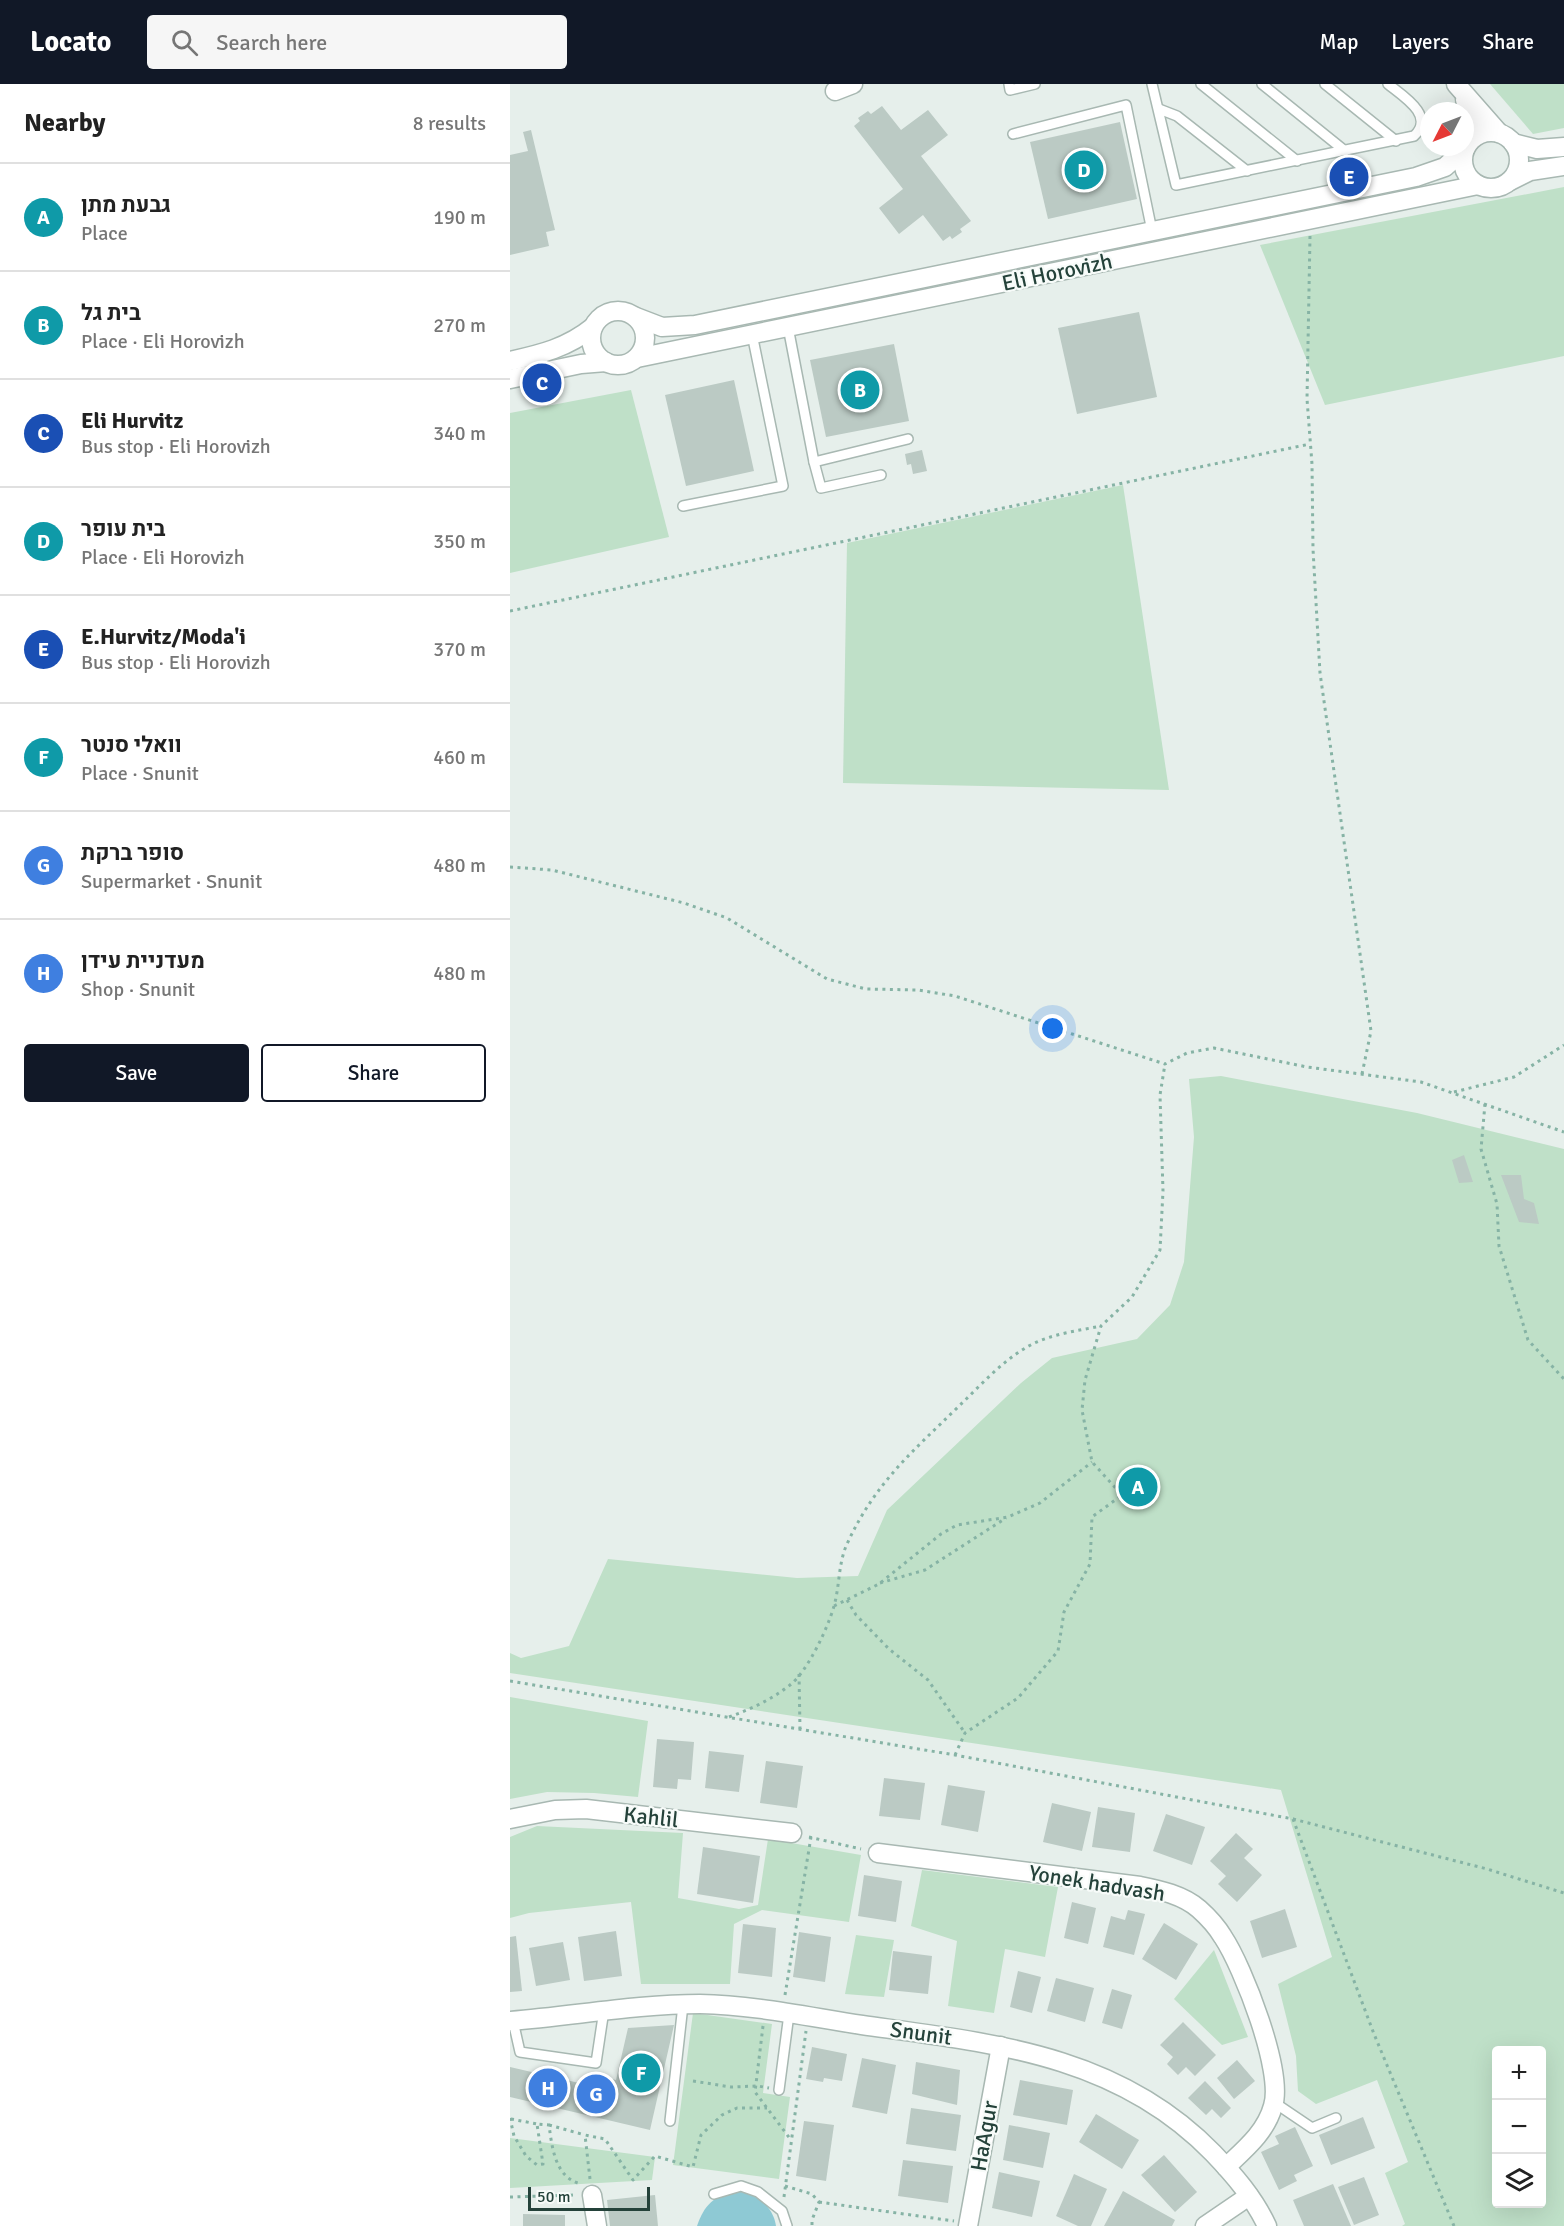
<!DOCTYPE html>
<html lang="en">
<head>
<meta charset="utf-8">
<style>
	body { margin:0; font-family:Signika,Heebo,sans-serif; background:#f6f6f6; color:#222 }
	.controls { position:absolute; right:18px; bottom:18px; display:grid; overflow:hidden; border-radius:6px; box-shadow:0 6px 24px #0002 }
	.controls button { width:54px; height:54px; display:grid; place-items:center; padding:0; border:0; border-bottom:2px solid #e0e0e0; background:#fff; color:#222; font:30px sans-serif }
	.compass { position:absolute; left:910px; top:18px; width:54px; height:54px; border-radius:50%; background:#fff; box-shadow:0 6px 24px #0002; rotate:228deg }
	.scale { position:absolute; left:18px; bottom:15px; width:122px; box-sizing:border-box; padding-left:6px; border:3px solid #24423a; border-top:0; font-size:16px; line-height:21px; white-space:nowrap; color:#24423a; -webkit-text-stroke:4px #f7fbf9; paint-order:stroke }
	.you { position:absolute; left:543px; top:945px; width:21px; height:21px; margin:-15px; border:4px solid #fff; border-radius:50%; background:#1a73e8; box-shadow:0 0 0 9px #1a73e833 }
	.badge { display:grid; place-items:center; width:39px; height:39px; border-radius:50%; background:#111827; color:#fff; font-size:20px; font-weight:700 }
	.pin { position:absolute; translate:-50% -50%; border:3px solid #fff; box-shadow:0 2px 6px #0006 }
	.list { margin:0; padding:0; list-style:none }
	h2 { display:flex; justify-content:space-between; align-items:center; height:78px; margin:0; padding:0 24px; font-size:26px }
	h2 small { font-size:20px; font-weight:400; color:#767676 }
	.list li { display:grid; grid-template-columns:39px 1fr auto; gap:18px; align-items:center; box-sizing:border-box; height:108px; padding:0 24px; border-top:2px solid #e0e0e0 }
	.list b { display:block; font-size:22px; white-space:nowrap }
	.list p { margin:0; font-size:20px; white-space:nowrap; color:#767676 }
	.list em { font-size:20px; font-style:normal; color:#767676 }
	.actions { display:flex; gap:12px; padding:18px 24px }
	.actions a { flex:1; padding:14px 0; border:2px solid #111827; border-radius:6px; text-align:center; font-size:21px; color:#111827 }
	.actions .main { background:#111827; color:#fff }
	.icon { flex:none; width:33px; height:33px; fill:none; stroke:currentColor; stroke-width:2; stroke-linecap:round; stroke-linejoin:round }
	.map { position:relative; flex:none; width:1054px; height:2142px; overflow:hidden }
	header { display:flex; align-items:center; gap:36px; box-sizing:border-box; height:84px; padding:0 30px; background:#111827; color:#fff }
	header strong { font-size:28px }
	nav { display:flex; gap:33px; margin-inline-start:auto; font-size:21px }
	.search { width:420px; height:54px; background:#f6f6f6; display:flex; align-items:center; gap:15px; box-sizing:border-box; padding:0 21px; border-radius:6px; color:#767676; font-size:22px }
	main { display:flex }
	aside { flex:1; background:#fff }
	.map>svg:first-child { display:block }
	.green { fill:#bfe0c8; fill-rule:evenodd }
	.water { fill:#8ec9d4 }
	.building { fill:#bbcac4 }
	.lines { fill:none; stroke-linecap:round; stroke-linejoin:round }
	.service-casing { stroke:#a8b8b2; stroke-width:12 }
	.minor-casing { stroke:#a8b8b2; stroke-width:21 }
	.tertiary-casing { stroke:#a8b8b2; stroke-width:21 }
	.path { stroke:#86b3a5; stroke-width:3; stroke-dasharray:3 4.5; stroke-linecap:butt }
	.service { stroke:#fff; stroke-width:9 }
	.minor { stroke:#fff; stroke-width:18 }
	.tertiary { stroke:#fff; stroke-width:18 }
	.labels { text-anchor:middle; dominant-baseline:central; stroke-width:4.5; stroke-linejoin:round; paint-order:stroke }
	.street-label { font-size:22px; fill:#24423a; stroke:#f7fbf9 }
</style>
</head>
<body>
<header>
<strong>Locato</strong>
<div class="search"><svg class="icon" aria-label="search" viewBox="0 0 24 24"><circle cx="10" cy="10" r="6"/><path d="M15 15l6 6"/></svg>Search here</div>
<nav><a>Map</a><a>Layers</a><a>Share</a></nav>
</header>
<main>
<aside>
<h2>Nearby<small>8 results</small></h2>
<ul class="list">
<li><span class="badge" style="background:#0f9aa8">A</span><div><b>גבעת מתן</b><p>Place</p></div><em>190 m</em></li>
<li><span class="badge" style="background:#0f9aa8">B</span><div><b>בית גל</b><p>Place · Eli Horovizh</p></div><em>270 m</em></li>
<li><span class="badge" style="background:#1a4fb4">C</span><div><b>Eli Hurvitz</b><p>Bus stop · Eli Horovizh</p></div><em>340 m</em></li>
<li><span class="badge" style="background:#0f9aa8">D</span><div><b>בית עופר</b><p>Place · Eli Horovizh</p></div><em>350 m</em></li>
<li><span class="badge" style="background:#1a4fb4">E</span><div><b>E.Hurvitz/Moda'i</b><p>Bus stop · Eli Horovizh</p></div><em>370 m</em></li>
<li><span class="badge" style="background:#0f9aa8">F</span><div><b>וואלי סנטר</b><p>Place · Snunit</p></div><em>460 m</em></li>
<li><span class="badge" style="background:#3f7fe0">G</span><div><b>סופר ברקת</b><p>Supermarket · Snunit</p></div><em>480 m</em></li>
<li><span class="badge" style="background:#3f7fe0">H</span><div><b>מעדניית עידן</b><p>Shop · Snunit</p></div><em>480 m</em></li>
</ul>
<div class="actions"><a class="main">Save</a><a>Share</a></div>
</aside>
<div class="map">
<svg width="1054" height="2142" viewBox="0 0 1054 2142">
	<rect width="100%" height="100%" fill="#e6efeb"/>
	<!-- green -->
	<g class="green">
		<polygon points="980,0 1054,0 1054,44 1023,50"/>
		<polygon points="1054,103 1054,272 815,321 750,161"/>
		<polygon points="121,306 159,453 0,489 0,329"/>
		<polygon points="613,401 659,706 333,699 337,459"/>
		<path d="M711,992L907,1029L1054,1065V2142H892L895,2140L875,2089L898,2078L867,1996L806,2020L788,2007L786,1972L768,1900L822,1873L771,1706L0,1589V1569L11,1574L59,1562L98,1475L287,1494L348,1492L377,1426L511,1299L542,1274L627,1255L660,1221L674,1178L684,1053L679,995ZM987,1966H1032V2120H987Z"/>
		<polygon points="0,1613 138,1637 128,1713 84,1709 37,1708 0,1715"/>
		<polygon points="27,1742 173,1749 168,1814 229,1825 248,1821 258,1755 351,1771 339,1838 252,1826 224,1840 220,1900 131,1900 121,1818 19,1829 0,1834 0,1753"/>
		<polygon points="412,1786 548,1803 535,1873 495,1865 484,1929 438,1922 447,1857 401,1842"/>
		<polygon points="346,1851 384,1856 374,1913 335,1910"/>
		<polygon points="704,1866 738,1953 712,1961 664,1915"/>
		<polygon points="183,1929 262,1940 253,2009 280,2013 269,2095 163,2081"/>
		<polygon points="0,2054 145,2073 142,2096 0,2104"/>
	</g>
	<!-- water -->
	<path class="water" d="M225,2107C245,2109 263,2121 266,2142H187C194,2121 204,2112 225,2107Z"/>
	<!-- building -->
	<g class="building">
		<polygon points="372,22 391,46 418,26 438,51 411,72 461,137 450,145 452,148 442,155 440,152 433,157 413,131 389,150 369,124 393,105 344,42 350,37 348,34 358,27 361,30"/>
		<polygon points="610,38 627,115 538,135 520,58"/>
		<polygon points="21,46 45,146 36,148 39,162 0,171 0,71 18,67 13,48"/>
		<polygon points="629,228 647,313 567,330 548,244"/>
		<polygon points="384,260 399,337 316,353 300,276"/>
		<polygon points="224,296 244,387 176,402 155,311"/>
		<polygon points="412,366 417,387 403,390 401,380 397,381 395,370"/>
		<polygon points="954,1071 963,1098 949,1099 942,1076"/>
		<polygon points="991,1091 1011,1091 1014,1115 1024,1119 1029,1140 1009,1138"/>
		<polygon points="147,1655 184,1658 181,1696 168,1695 167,1705 143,1703"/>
		<polygon points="199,1667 234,1671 229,1708 195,1704"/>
		<polygon points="256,1677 293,1682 287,1724 250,1719"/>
		<polygon points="374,1694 415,1699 410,1736 369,1732"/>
		<polygon points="438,1701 475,1707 468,1748 431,1741"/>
		<polygon points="542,1719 581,1728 572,1767 533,1758"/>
		<polygon points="588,1723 625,1729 620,1768 582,1763"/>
		<polygon points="656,1730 695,1743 682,1781 643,1767"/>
		<polygon points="726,1749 743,1765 734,1774 752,1791 727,1818 708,1800 716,1792 700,1777"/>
		<polygon points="193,1763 250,1772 243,1819 187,1810"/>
		<polygon points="354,1791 392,1797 386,1838 348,1832"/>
		<polygon points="562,1818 586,1824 578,1860 554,1854"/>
		<polygon points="775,1825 787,1863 752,1874 740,1837"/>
		<polygon points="618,1826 635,1830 624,1871 593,1863 601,1832 615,1836"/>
		<polygon points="654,1839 688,1860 666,1896 632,1875"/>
		<polygon points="233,1840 266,1844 262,1893 228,1889"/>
		<polygon points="106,1847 112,1892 74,1897 68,1853"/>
		<polygon points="289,1848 321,1853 315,1898 283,1893"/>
		<polygon points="6,1852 12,1907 0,1908 0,1853"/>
		<polygon points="53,1858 60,1896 26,1902 19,1864"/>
		<polygon points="383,1867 422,1872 418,1910 379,1906"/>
		<polygon points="508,1887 531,1893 522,1929 500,1923"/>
		<polygon points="546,1894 584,1904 575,1938 537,1927"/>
		<polygon points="602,1905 622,1911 612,1945 592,1939"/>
		<polygon points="673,1938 706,1971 685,1992 676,1983 668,1991 657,1980 663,1973 650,1961"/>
		<polygon points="164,1941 140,2046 0,2013 0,1983 95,2005 98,1994 106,1996 118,1944"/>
		<polygon points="302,1963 337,1970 332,1997 314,1994 313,1998 296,1995"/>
		<polygon points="352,1974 386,1981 377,2030 342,2023"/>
		<polygon points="727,1976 745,1997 724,2015 707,1994"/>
		<polygon points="406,1978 450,1986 447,2021 402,2010"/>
		<polygon points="510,1996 563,2006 557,2041 503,2031"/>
		<polygon points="695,1997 721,2024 711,2034 702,2025 696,2031 678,2014"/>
		<polygon points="401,2024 451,2031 446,2067 396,2060"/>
		<polygon points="586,2030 629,2056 612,2085 569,2058"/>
		<polygon points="853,2033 865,2064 821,2081 809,2051"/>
		<polygon points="294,2037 324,2041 316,2097 286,2092"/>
		<polygon points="499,2041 540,2049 533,2084 493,2076"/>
		<polygon points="785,2043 803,2082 784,2091 787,2097 769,2106 751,2068 769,2060 765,2052"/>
		<polygon points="654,2071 687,2108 665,2128 631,2091"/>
		<polygon points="393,2076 443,2082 438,2119 388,2112"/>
		<polygon points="489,2088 530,2097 522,2133 482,2124"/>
		<polygon points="564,2090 597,2105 581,2142 568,2142 546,2132"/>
		<polygon points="854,2093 869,2131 844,2141 828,2103"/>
		<polygon points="823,2100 841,2142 794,2142 783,2116"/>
		<polygon points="613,2107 665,2136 662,2142 594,2142"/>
		<polygon points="145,2111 148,2142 100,2142 97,2116"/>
		<polygon points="13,2130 55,2131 55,2142 13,2142"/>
	</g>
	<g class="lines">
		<!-- service casing -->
		<g class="service-casing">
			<g id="service">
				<polyline points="499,0 500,6 525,0"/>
				<path d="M642,0L666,101L904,52C926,32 893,12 878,0"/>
				<polyline points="691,0 787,77"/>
				<polyline points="752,0 835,67"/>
				<polyline points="815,0 886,57"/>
				<polyline points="649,25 667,32 737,87"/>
				<polyline points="503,50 616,21 642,147"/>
				<polyline points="278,243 304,378 398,355"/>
				<polyline points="304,378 311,404 371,391"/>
				<polyline points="173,422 273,402 242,250"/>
				<polyline points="3,1937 10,1968 86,1979 94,1926"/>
				<polyline points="269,2006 279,1930"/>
				<polyline points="765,2019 802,2044 826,2034"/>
				<polyline points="160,2037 173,1921"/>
				<polyline points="204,2110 231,2102 248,2108 272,2127 277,2142"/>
			</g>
		</g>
		<!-- minor casing -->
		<g class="minor-casing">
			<g id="minor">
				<polyline points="946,0 989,49"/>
				<polyline points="325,7 343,0"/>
				<polyline points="955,16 962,35 960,57"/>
				<polyline points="0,1735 45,1726 76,1725 282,1749"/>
				<path d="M368,1769L630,1802C650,1806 673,1811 689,1825C698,1833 707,1843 713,1853C733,1883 774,1988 763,2022C756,2048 735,2065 716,2083"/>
				<polyline points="82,2111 87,2142"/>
				<polyline points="458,2142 491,1962"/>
				<polyline points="695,2142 739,2112"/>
			</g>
		</g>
		<!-- tertiary casing -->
		<g class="tertiary-casing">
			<g id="tertiary">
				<circle cx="981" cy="76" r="28"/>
				<polyline points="1003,59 1027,65 1054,63"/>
				<polyline points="1000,97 1020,87 1054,82"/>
				<circle cx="108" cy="254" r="27"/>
				<polyline points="126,233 152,243 185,241 906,93 935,83 955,65"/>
				<polyline points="127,274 968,101"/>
				<path d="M0,277C31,270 57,264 83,243"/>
				<polyline points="0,295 71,280 96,278"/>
				<path d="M0,1937C64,1932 126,1920 190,1920C244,1921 299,1933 352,1941C481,1959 607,1970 703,2069C724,2091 744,2114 757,2142"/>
			</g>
		</g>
		<!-- path -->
		<g class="path">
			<polyline points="800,152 797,315 802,380 803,465 810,589 861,947 852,990"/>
			<polyline points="0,527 800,360"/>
			<polyline points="0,783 42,786 174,819 217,834 317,895 356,905 408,906 445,912 655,980 677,969 704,964 797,983 911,998 1054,1048"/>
			<polyline points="944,1008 1004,993 1054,961"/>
			<polyline points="975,1020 971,1065 987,1120 989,1162 1018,1256 1054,1295"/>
			<polyline points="370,1499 415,1486 496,1434"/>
			<polyline points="337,1516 346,1531 379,1565 418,1596 455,1649"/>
			<polyline points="324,1522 369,1500 431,1450 447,1441 498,1433 530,1419 582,1378"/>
			<polyline points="289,1590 290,1645"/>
			<polyline points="0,1597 445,1671 783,1735 864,1950 944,2142"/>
			<path d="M219,1633C241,1625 261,1616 280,1601C297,1588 318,1544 324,1522C330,1501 328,1480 337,1460C365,1399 402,1368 448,1323C470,1302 491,1278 517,1263C539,1250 567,1247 591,1242"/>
			<polyline points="445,1671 455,1649 508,1614 548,1567 554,1528 580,1480 582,1433 612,1411 582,1378 572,1326 575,1296 591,1242 622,1213 650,1166 653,1107 650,1011 655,980"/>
			<polyline points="783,1735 977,1785 1054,1809"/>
			<polyline points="299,1753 351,1765"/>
			<polyline points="275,1911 301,1753"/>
			<polyline points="253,1942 245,2008 281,2056"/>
			<polyline points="183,1997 221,2003 248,2002 259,2004"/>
			<path d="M0,2034L4,2052L16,2072L27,2081L33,2080L27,2040L39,2041C42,2063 45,2094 71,2100"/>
			<polyline points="1,2035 27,2040"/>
			<polyline points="39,2041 75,2051"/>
			<polyline points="80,2095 75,2051 95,2055 123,2096 145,2072 183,2083 191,2051 212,2031 227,2024 257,2024"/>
			<polyline points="275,2102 302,2110 309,2118 302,2136 302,2142"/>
			<polyline points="0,2113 67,2111"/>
			<polyline points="274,2113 296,1947"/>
			<polyline points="309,2118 444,2137"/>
		</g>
		<!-- service -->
		<use href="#service" class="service"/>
		<!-- minor -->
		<use href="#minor" class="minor"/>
		<!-- tertiary -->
		<use href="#tertiary" class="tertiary"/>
	</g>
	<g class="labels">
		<!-- street labels -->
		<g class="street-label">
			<text transform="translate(547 188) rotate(-12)">Eli Horovizh</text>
			<text transform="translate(141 1733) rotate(6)">Kahlil</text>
			<text transform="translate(587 1799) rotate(9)">Yonek hadvash</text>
			<text transform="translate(411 1949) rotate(8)">Snunit</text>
			<text transform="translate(474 2052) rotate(-80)">HaAgur</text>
		</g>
	</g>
</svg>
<div class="controls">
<button>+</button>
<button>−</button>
<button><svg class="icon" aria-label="layers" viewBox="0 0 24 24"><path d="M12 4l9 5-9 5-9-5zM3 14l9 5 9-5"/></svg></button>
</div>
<svg class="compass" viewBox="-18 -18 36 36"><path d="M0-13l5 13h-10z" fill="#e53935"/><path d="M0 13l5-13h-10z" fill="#767676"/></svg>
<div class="scale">50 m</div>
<div class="you"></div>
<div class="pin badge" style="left:628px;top:1403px;background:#0f9aa8">A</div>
<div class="pin badge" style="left:350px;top:306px;background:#0f9aa8">B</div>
<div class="pin badge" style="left:32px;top:299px;background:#1a4fb4">C</div>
<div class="pin badge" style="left:574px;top:86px;background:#0f9aa8">D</div>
<div class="pin badge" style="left:839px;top:93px;background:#1a4fb4">E</div>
<div class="pin badge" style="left:131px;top:1989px;background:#0f9aa8">F</div>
<div class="pin badge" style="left:86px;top:2010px;background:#3f7fe0">G</div>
<div class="pin badge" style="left:38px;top:2004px;background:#3f7fe0">H</div>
</div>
</main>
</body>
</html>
